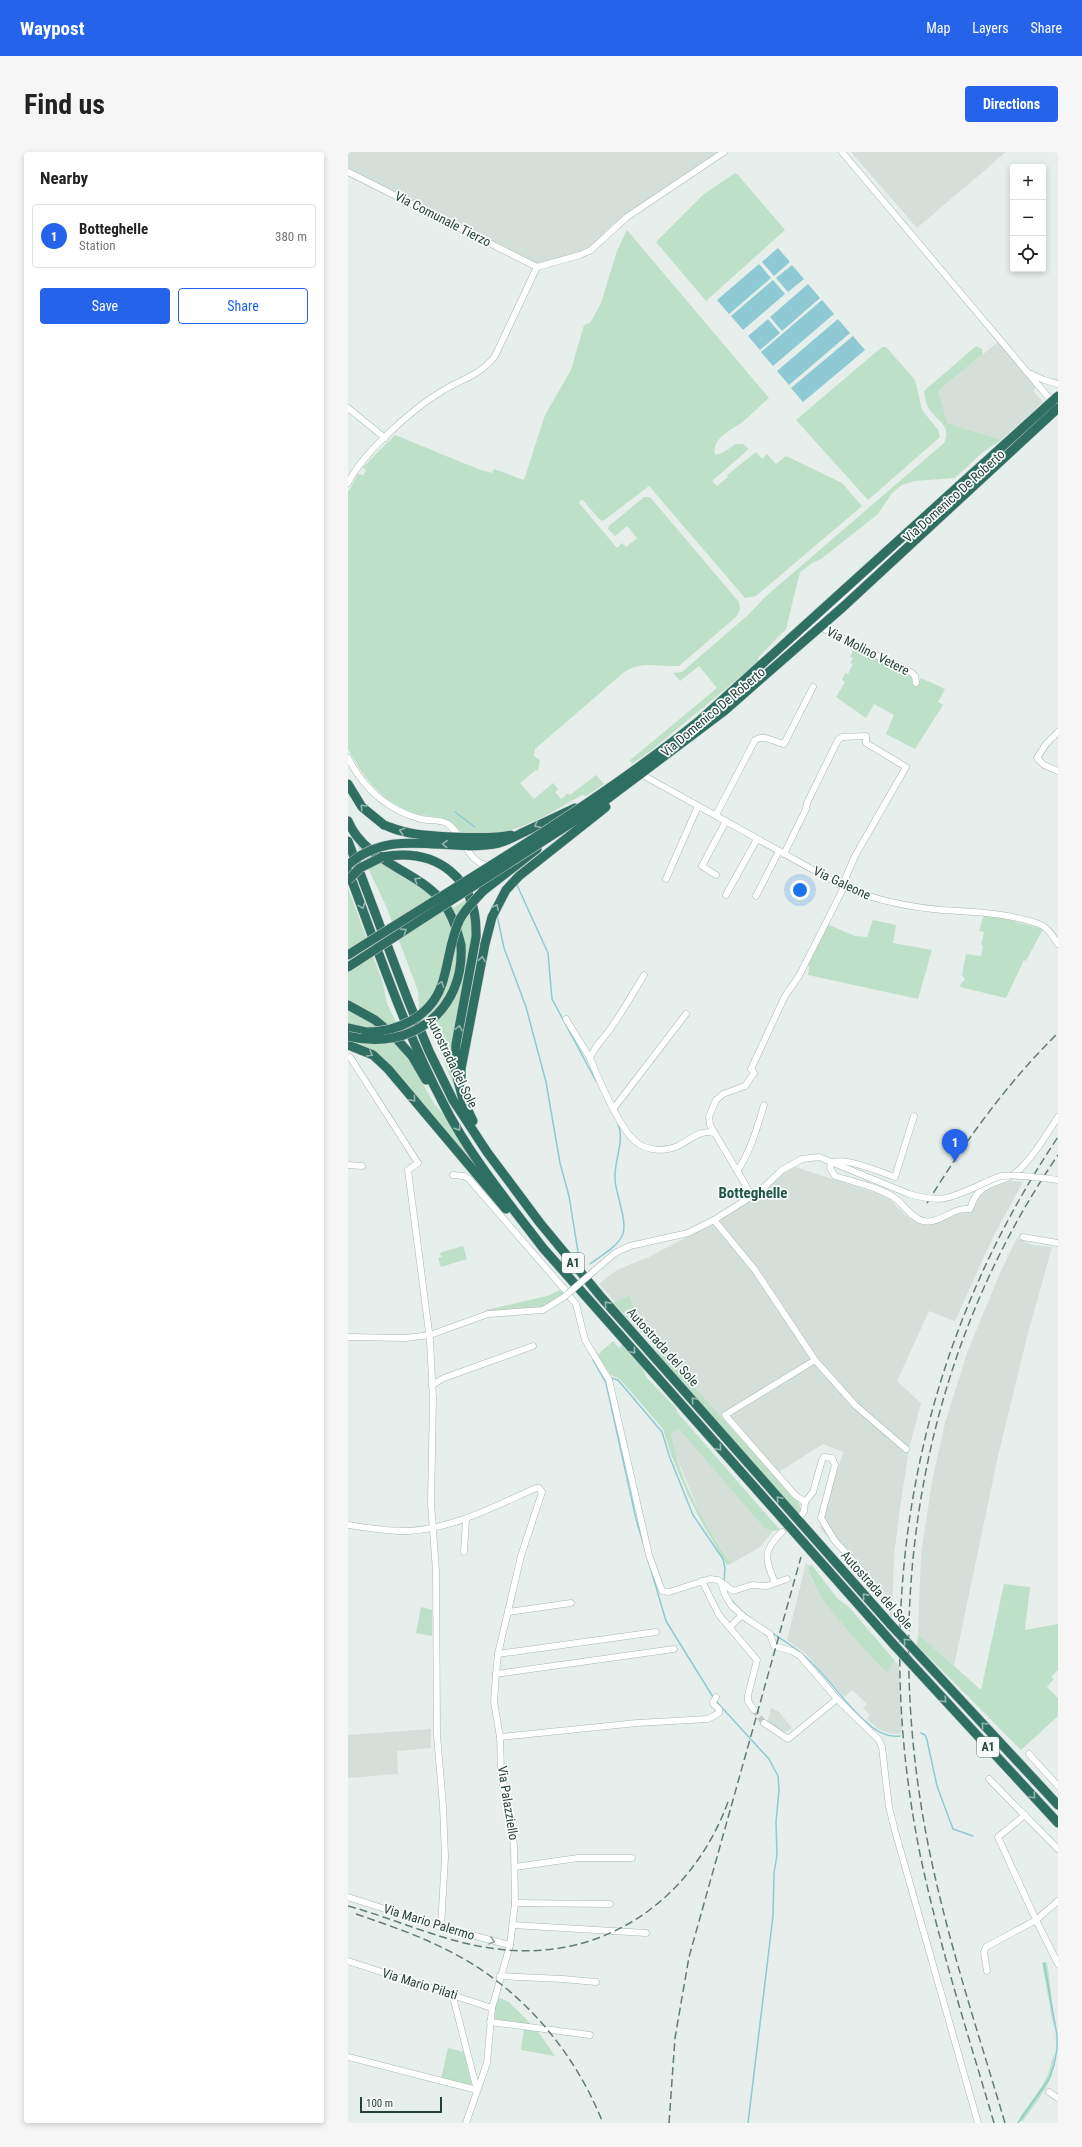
<!DOCTYPE html>
<html lang="en">
<head>
<meta charset="utf-8">
<style>
	body { margin:0; font-family:"Roboto Condensed",sans-serif; background:#f6f6f6; color:#222 }
	.controls { position:absolute; right:12px; top:12px; display:grid; overflow:hidden; border-radius:4px; box-shadow:0 2px 6px #0003 }
	.controls button { width:36px; height:36px; display:grid; place-items:center; padding:0; border:0; border-bottom:1px solid #e0e0e0; background:#fff; color:#222; font:20px sans-serif }
	.scale { position:absolute; left:12px; bottom:10px; width:82px; box-sizing:border-box; padding-left:4px; border:2px solid #24423a; border-top:0; font-size:11px; line-height:14px; white-space:nowrap; color:#24423a; -webkit-text-stroke:3px #f7fbf9; paint-order:stroke }
	.you { position:absolute; left:452px; top:738px; width:14px; height:14px; margin:-10px; border:3px solid #fff; border-radius:50%; background:#1a73e8; box-shadow:0 0 0 6px #1a73e833 }
	.badge { display:grid; place-items:center; width:26px; height:26px; border-radius:50%; background:#2563eb; color:#fff; font-size:13px; font-weight:700 }
	.pin { position:absolute; translate:-50% -33px; filter:drop-shadow(0 1px 2px #0008) }
	.pin::after { content:''; position:absolute; top:21px; width:14px; height:12px; background:inherit; clip-path:polygon(0 0,100% 0,50% 100%) }
	.list { margin:0; padding:0; list-style:none }
	h2 { display:flex; justify-content:space-between; align-items:center; height:52px; margin:0; padding:0 16px; font-size:17px }
	h2 small { font-size:13px; font-weight:400; color:#767676 }
	.list li { display:grid; grid-template-columns:26px 1fr auto; gap:12px; align-items:center; box-sizing:border-box; height:64px; margin:0 8px 8px; padding:0 8px; border:1px solid #e0e0e0; border-radius:4px }
	.list b { display:block; font-size:15px; white-space:nowrap }
	.list p { margin:0; font-size:13px; white-space:nowrap; color:#767676 }
	.list em { font-size:13px; font-style:normal; color:#767676 }
	.actions { display:flex; gap:8px; padding:12px 16px }
	.actions a { flex:1; padding:9px 0; border:1px solid #2563eb; border-radius:4px; text-align:center; font-size:14px; color:#2563eb }
	.actions .main { background:#2563eb; color:#fff }
	.icon { flex:none; width:22px; height:22px; fill:none; stroke:currentColor; stroke-width:2; stroke-linecap:round; stroke-linejoin:round }
	.map { position:relative; flex:none; width:710px; height:1971px; overflow:hidden; border-radius:4px }
	header { display:flex; align-items:center; gap:24px; box-sizing:border-box; height:56px; padding:0 20px; background:#2563eb; color:#fff }
	header strong { font-size:19px }
	nav { display:flex; gap:22px; margin-inline-start:auto; font-size:14px }
	.intro { display:flex; align-items:center; justify-content:space-between; box-sizing:border-box; height:96px; padding:0 24px }
	h1 { margin:0; font-size:28px }
	.button { padding:10px 18px; border-radius:4px; background:#2563eb; color:#fff; font-size:14px; font-weight:700 }
	main { display:flex; gap:24px; padding:0 24px }
	aside { flex:1; background:#fff; border-radius:4px; box-shadow:0 2px 6px #0003 }
	.map>svg:first-child { display:block }
	.built { fill:#d4dfda }
	.green { fill:#bfe0c8 }
	.water { fill:#8ec9d4 }
	.lines { fill:none; stroke-linecap:round; stroke-linejoin:round }
	.stream { stroke:#8ec9d4; stroke-width:1.5 }
	.minor-tunnel { stroke:#bfccc8; stroke-width:6; stroke-dasharray:6 3; stroke-linecap:butt }
	.minor-casing { stroke:#a8b8b2; stroke-width:7 }
	.highway-casing { stroke:#c2cac8; stroke-width:10 }
	.minor { stroke:#fff; stroke-width:6 }
	.highway { stroke:#2f6f62; stroke-width:9 }
	.rail { stroke:#5f7d75; stroke-width:1.5; stroke-dasharray:8 4; stroke-linecap:butt }
	.minor-bridge-casing { stroke:#a8b8b2; stroke-width:7; stroke-linecap:butt }
	.highway-bridge-casing { stroke:#c2cac8; stroke-width:10; stroke-linecap:butt }
	.minor-bridge { stroke:#fff; stroke-width:6 }
	.highway-bridge { stroke:#2f6f62; stroke-width:9 }
	.oneway { stroke:#93b5ae }
	.oneway2 { stroke:#92a09c }
	.labels { text-anchor:middle; dominant-baseline:central; stroke-width:3.5; stroke-linejoin:round; paint-order:stroke }
	.shield { fill:#f7fbf9; stroke:#637a73; stroke-width:1 }
	.shield-label { font-size:12px; font-weight:bold; fill:#24423a }
	.street-label { font-size:13px; fill:#24423a; stroke:#f7fbf9 }
	.quarter-label { font-size:15px; font-weight:bold; fill:#1f5548; stroke:#f7fbf9 }
</style>
</head>
<body>
<header>
<strong>Waypost</strong>
<nav><a>Map</a><a>Layers</a><a>Share</a></nav>
</header>
<div class="intro"><h1>Find us</h1><a class="button">Directions</a></div>
<main>
<aside>
<h2>Nearby<small></small></h2>
<ul class="list">
<li><span class="badge">1</span><div><b>Botteghelle</b><p>Station</p></div><em>380 m</em></li>
</ul>
<div class="actions"><a class="main">Save</a><a>Share</a></div>
</aside>
<div class="map">
<svg width="710" height="1971" viewBox="0 0 710 1971">
	<rect width="100%" height="100%" fill="#e6efeb"/>
	<!-- built -->
	<g class="built">
		<polygon points="0,0 371,0 263,74 246,92 229,101 188,113 0,16"/>
		<polygon points="503,0 658,0 569,76"/>
		<polygon points="650,190 688,235 685,239 695,250 653,288 598,271 590,239"/>
		<polygon points="444,1014 528,1041 541,1047 563,1068 576,1073 587,1072 606,1061 616,1059 623,1061 628,1047 635,1039 663,1029 675,1030 645,1085 607,1169 581,1159 549,1229 573,1251 561,1297 552,1356 546,1404 544,1467 528,1440 497,1406 472,1376 495,1300 475,1292 426,1323 377,1267 375,1269 321,1207 287,1161 282,1143 267,1150 251,1132 269,1118 301,1105 382,1062 409,1043"/>
		<polygon points="669,1086 684,1093 704,1095 679,1185 650,1304 606,1514 570,1482 573,1402 584,1330 597,1271 619,1201 652,1121"/>
		<polygon points="331,1277 417,1377 425,1379 412,1395 383,1412 353,1364 326,1299 323,1282"/>
		<polygon points="458,1411 461,1413 463,1427 479,1451 537,1520 547,1509 551,1513 554,1581 543,1582 530,1577 519,1567 522,1563 515,1556 519,1552 504,1538 496,1545 458,1502 439,1488"/>
		<polygon points="423,1556 431,1560 444,1576 431,1584 418,1575"/>
		<polygon points="83,1577 83,1596 49,1599 50,1622 0,1626 0,1583"/>
	</g>
	<!-- green -->
	<g class="green">
		<polygon points="387,21 390,23 437,78 358,149 308,90 356,42"/>
		<path d="M279,78L421,246C411,254 403,264 393,271C383,278 363,287 367,303L374,301L388,292H395L401,297L364,329L369,334L380,325L379,323L408,300L414,307L419,302L428,312L438,304L494,331L514,354L408,444L397,446L301,334L255,369L251,367L234,347L231,351L269,396L274,391L278,395L289,386L279,374L267,384L260,377L261,374L296,345H302L391,450L392,457L389,464L331,514C310,515 294,508 275,521L187,597L186,604L192,608L190,619L188,618L172,631L186,647L205,631L210,637L207,640L213,647L220,641L222,643L248,623L256,632L238,644L234,643C206,659 177,678 144,682C134,683 123,681 113,680C92,658 87,669 64,660C33,649 15,625 0,597V340L10,322L15,323L18,319L15,315L47,283L130,317L144,321L146,317L176,328L197,263L223,218L236,173L242,171L253,151L269,99Z"/>
		<path d="M628,194L634,197L635,202L590,239L599,271L653,288L635,300L607,326L567,329L554,333L544,341L530,362L473,407L464,411L452,420L438,477L410,506V510L305,597L285,611L281,609L369,536L351,514L332,529L325,521L334,520L400,463L417,445L596,291C604,274 590,270 581,257C578,252 577,245 576,239Z"/>
		<polygon points="534,195 538,195 567,228 574,258 590,278 592,285 520,348 448,268"/>
		<polygon points="506,496 563,524 567,527 565,532 569,534 573,526 597,537 590,550 595,553 567,597 538,582 546,563 526,552 518,566 488,545 497,530 494,528 497,521 500,522 505,512 502,511 505,506 502,505"/>
		<path d="M8,691C30,711 58,723 81,742C87,748 92,755 98,760L119,747C134,799 109,849 105,901C104,912 107,924 106,935L86,884L74,868L71,855L70,839L38,754Z"/>
		<polygon points="0,736 35,831 39,852 60,893 0,850"/>
		<polygon points="636,763 651,765 695,777 678,809 676,808 658,846 612,835 613,831 617,828 614,822 618,802 633,804 635,794 633,793 636,780 631,779"/>
		<polygon points="525,768 548,773 545,791 584,798 570,847 460,823 461,815 459,812 479,772 507,784 519,785"/>
		<polygon points="0,858 28,873 60,906 87,953 97,964 133,1021 37,908 0,890"/>
		<polygon points="115,1094 119,1107 93,1115 90,1106 94,1105 91,1101"/>
		<polygon points="212,1138 216,1141 196,1155 138,1159 138,1158 199,1144"/>
		<polygon points="282,1143 287,1161 321,1207 451,1351 453,1358 450,1363 314,1207 303,1191 265,1151"/>
		<path d="M265,1189L271,1196L275,1192L293,1213L299,1226L327,1255L330,1261L432,1378L425,1379L417,1377L331,1277L323,1282C331,1329 357,1373 383,1412L379,1413L353,1369L340,1343L324,1305L315,1277L272,1227L263,1223L249,1203Z"/>
		<path d="M464,1413L489,1446L501,1455L547,1509L538,1520C519,1499 460,1440 461,1414Z"/>
		<polygon points="656,1432 682,1435 677,1478 710,1472 710,1518 703,1525 706,1527 699,1535 710,1546 710,1564 673,1598 569,1493 570,1482 633,1538"/>
		<polygon points="73,1455 84,1458 84,1484 68,1481"/>
		<path d="M699,1810C704,1846 710,1888 704,1923C697,1940 685,1955 674,1970L672,1965L694,1934L700,1923L706,1901L707,1883L694,1811Z"/>
		<polygon points="152,1846 161,1850 182,1871 182,1873 145,1869 148,1849"/>
		<polygon points="176,1876 189,1878 207,1904 173,1898"/>
		<polygon points="100,1896 116,1900 124,1934 93,1927"/>
	</g>
	<!-- water -->
	<g class="water">
		<polygon points="430,96 442,110 426,124 414,110"/>
		<polygon points="411,112 423,126 381,162 369,148"/>
		<polygon points="444,113 456,127 440,140 428,126"/>
		<polygon points="425,128 437,142 395,178 383,164"/>
		<polygon points="460,132 472,146 434,179 422,165"/>
		<polygon points="474,148 486,162 425,214 413,200"/>
		<polygon points="420,167 432,181 412,198 400,184"/>
		<polygon points="490,167 502,181 441,233 429,219"/>
		<polygon points="505,184 517,198 455,250 443,236"/>
	</g>
	<g class="lines">
		<!-- stream -->
		<g class="stream">
			<polyline points="107,660 127,675"/>
			<polyline points="169,733 200,801 204,847 248,929"/>
			<polyline points="149,763 156,796 178,855 198,930 212,1011 221,1044 231,1106"/>
			<path d="M242,1112C252,1104 268,1096 274,1084C281,1072 267,1040 267,1027C266,1008 277,989 270,972"/>
			<polyline points="245,1208 258,1231 288,1367 318,1469 365,1545"/>
			<polyline points="263,1226 270,1228 314,1280 322,1306 345,1363 375,1407 377,1416 376,1431"/>
			<path d="M384,1449C400,1469 434,1485 454,1502C478,1521 494,1549 517,1569C526,1578 537,1586 552,1584"/>
			<polyline points="367,1548 421,1607 430,1624 431,1638 428,1670 429,1703 426,1721 425,1764 400,1971"/>
			<polyline points="573,1581 577,1583 579,1588 589,1634 605,1677 625,1684"/>
			<polyline points="670,1971 701,1927 706,1913 709,1897 709,1883 696,1811"/>
		</g>
		<!-- minor-tunnel -->
		<polyline class="minor-tunnel" points="406,1558 416,1571"/>
		<!-- minor casing -->
		<g class="minor-casing">
			<g id="minor">
				<polyline points="494,0 706,252"/>
				<polyline points="0,20 189,115"/>
				<polyline points="189,115 232,103 243,98 279,65 376,0"/>
				<polyline points="683,222 696,228 710,232"/>
				<polyline points="0,256 37,286"/>
				<path d="M0,331C15,301 62,259 91,241C112,227 131,225 147,204L189,115"/>
				<polyline points="470,474 564,521 567,524 568,531"/>
				<polyline points="365,561 626,326"/>
				<polyline points="710,580 698,592 689,606 696,613 710,619"/>
				<path d="M0,606C16,637 39,658 73,667C82,669 93,667 100,672C117,684 118,711 142,714"/>
				<path d="M291,621L496,735C527,748 560,755 594,758C626,760 661,761 691,772C700,775 705,785 710,792"/>
				<path d="M368,663L407,588C417,582 425,590 436,592L465,535"/>
				<polyline points="436,702 458,657 459,651 490,588 494,585 518,584 518,591 558,615 507,704 494,734"/>
				<polyline points="368,723 354,714 378,669"/>
				<polyline points="318,727 350,654"/>
				<polyline points="378,743 409,687"/>
				<polyline points="408,744 431,699"/>
				<path d="M296,823C285,841 275,859 263,876C256,886 246,895 242,906C251,928 270,974 287,989C298,999 316,1000 330,994C342,988 352,977 366,981"/>
				<polyline points="218,867 242,906"/>
				<polyline points="2,905 70,1011 60,1018 82,1188 85,1247 83,1351 88,1419 89,1583 95,1654 97,1705 93,1775"/>
				<polyline points="266,956 338,862"/>
				<path d="M566,964L547,1025C531,1020 497,1004 483,1011L482,1016L487,1024C505,1030 528,1034 545,1045C556,1051 562,1066 575,1069C591,1073 604,1055 622,1057C632,1024 654,1036 673,1016C688,1001 698,983 710,965"/>
				<polyline points="0,1013 14,1014"/>
				<path d="M390,1018C403,998 409,976 416,953"/>
				<polyline points="105,1023 116,1024 121,1027 217,1138"/>
				<polyline points="404,1044 362,973 361,965 368,948 375,942 397,934 406,921 403,917 437,844 451,824 496,735"/>
				<polyline points="366,1068 407,1118 467,1208 377,1263 447,1343 457,1350"/>
				<polyline points="675,1085 710,1091"/>
				<polyline points="246,1119 267,1101 282,1094 340,1081 366,1068 412,1039 434,1018 454,1007 471,1005 561,1042"/>
				<polyline points="222,1145 228,1152 237,1188 261,1228 301,1403 314,1439 321,1440 362,1427 370,1428 385,1439 404,1433 419,1434 439,1427"/>
				<polyline points="0,1185 57,1186 82,1183 140,1162 195,1158 216,1145"/>
				<polyline points="467,1208 507,1253 558,1297"/>
				<polyline points="84,1233 96,1226 185,1194"/>
				<polyline points="457,1350 465,1340 474,1308 476,1305 484,1306 487,1313 473,1366 487,1389 517,1422"/>
				<polyline points="453,1364 456,1359 457,1350"/>
				<path d="M0,1373C20,1376 41,1380 61,1379C107,1376 147,1354 188,1336H191L194,1340L173,1404L150,1502L148,1522L146,1550L152,1585L153,1621L166,1693L167,1751L162,1793L144,1856L139,1911L118,1971"/>
				<polyline points="116,1400 118,1367"/>
				<polyline points="354,1429 371,1463 409,1508 400,1543 400,1549 406,1558"/>
				<polyline points="373,1431 377,1443 383,1453 396,1465 422,1482 426,1494 444,1499 452,1504 490,1548 531,1588 534,1595 541,1655 547,1679 630,1971"/>
				<path d="M427,1431C417,1406 414,1399 434,1380"/>
				<polyline points="160,1460 223,1451"/>
				<polyline points="382,1475 394,1463"/>
				<polyline points="150,1502 308,1480"/>
				<polyline points="148,1522 326,1497"/>
				<polyline points="416,1571 440,1587 489,1547"/>
				<polyline points="152,1585 289,1571 360,1567 371,1561 371,1557 366,1553 365,1550 368,1545"/>
				<polyline points="681,1602 710,1634"/>
				<polyline points="641,1627 710,1697"/>
				<polyline points="677,1663 650,1685 688,1768 710,1749"/>
				<polyline points="167,1715 230,1706 284,1706"/>
				<polyline points="0,1745 93,1775 162,1793"/>
				<polyline points="167,1751 262,1752"/>
				<polyline points="165,1773 298,1781"/>
				<polyline points="0,1809 144,1856"/>
				<polyline points="639,1819 636,1800 638,1795 688,1768 710,1812"/>
				<polyline points="152,1824 215,1827 248,1830"/>
				<polyline points="142,1870 242,1883"/>
				<polyline points="0,1905 129,1938 104,1841"/>
				<polyline points="701,1940 710,1946"/>
			</g>
		</g>
		<!-- highway casing -->
		<g class="highway-casing">
			<g id="highway">
				<polyline points="0,632 14,655 36,673"/>
				<path d="M0,669C17,710 67,717 93,748C104,761 109,777 113,793"/>
				<polyline points="176,680 227,656"/>
				<polyline points="0,689 60,848 81,899 105,948 139,1000 192,1071 254,1146 543,1473"/>
				<path d="M34,705C90,695 130,727 128,785L108,892L107,917L115,948L125,969"/>
				<path d="M0,718C29,796 56,877 95,951C121,1003 160,1050 195,1096L547,1494"/>
				<polyline points="135,739 189,697"/>
				<polyline points="0,853 27,868 44,882 64,904 78,928"/>
				<polyline points="0,876 18,880"/>
				<polyline points="0,893 25,903 40,917 158,1057"/>
				<polyline points="113,929 113,917 137,792"/>
				<polyline points="572,1504 710,1653"/>
				<polyline points="570,1519 710,1671"/>
			</g>
		</g>
		<!-- minor -->
		<use href="#minor" class="minor"/>
		<!-- highway -->
		<use href="#highway" class="highway"/>
		<!-- rail -->
		<g class="rail">
			<path d="M579,1051C617,990 658,932 710,881"/>
			<path d="M0,1754C48,1767 93,1789 142,1796C251,1813 343,1751 380,1650"/>
			<path d="M8,1762C37,1772 67,1782 95,1796C169,1831 225,1896 255,1971"/>
			<polyline points="321,1971 327,1886 341,1805 453,1405"/>
			<path d="M646,1971C620,1882 591,1793 572,1702C521,1449 566,1200 710,985"/>
			<path d="M657,1971C630,1880 600,1790 581,1697C532,1456 570,1208 710,1003"/>
		</g>
		<!-- minor-bridge casing -->
		<g class="minor-bridge-casing">
			<g id="minor-bridge">
				<path d="M561,1042C595,1052 604,1045 634,1032C641,1029 648,1025 654,1024C673,1022 692,1026 710,1028"/>
				<polyline points="216,1145 246,1119"/>
			</g>
		</g>
		<!-- highway-bridge casing -->
		<g class="highway-bridge-casing">
			<g id="highway-bridge">
				<path d="M36,673C42,675 48,678 54,679C73,685 143,688 163,683"/>
				<path d="M0,713C44,673 100,702 151,691C159,689 168,684 176,680"/>
				<polyline points="0,728 12,716 34,705"/>
				<polyline points="137,792 144,765 158,738 171,724 258,655"/>
				<path d="M0,803C119,727 242,657 351,569L710,244"/>
				<polyline points="0,815 254,651 375,560 495,455 710,256"/>
				<path d="M18,880C50,880 83,865 94,832C101,811 102,787 112,767C118,756 127,748 135,739"/>
				<path d="M0,884C63,900 117,859 113,793"/>
				<polyline points="543,1473 572,1504"/>
				<polyline points="547,1494 570,1519"/>
			</g>
		</g>
		<!-- minor-bridge -->
		<use href="#minor-bridge" class="minor-bridge"/>
		<!-- highway-bridge -->
		<use href="#highway-bridge" class="highway-bridge"/>
	</g>
	<!-- one-way arrows -->
	<defs><path id="oneway-chevron" d="M-2-3.5L2.5 0L-2 3.5" fill="none" stroke-width="1.6" stroke-linecap="round" stroke-linejoin="round"/></defs>
	<g class="oneway">
		<use href="#oneway-chevron" transform="translate(15 655) rotate(-134)"/>
		<use href="#oneway-chevron" transform="translate(189 673) rotate(154)"/>
		<use href="#oneway-chevron" transform="translate(54 679) rotate(-165)"/>
		<use href="#oneway-chevron" transform="translate(97 692) rotate(-177)"/>
		<use href="#oneway-chevron" transform="translate(69 728) rotate(-148)"/>
		<use href="#oneway-chevron" transform="translate(14 754) rotate(70)"/>
		<use href="#oneway-chevron" transform="translate(148 755) rotate(-64)"/>
		<use href="#oneway-chevron" transform="translate(56 779) rotate(-33)"/>
		<use href="#oneway-chevron" transform="translate(134 807) rotate(-79)"/>
		<use href="#oneway-chevron" transform="translate(93 832) rotate(-69)"/>
		<use href="#oneway-chevron" transform="translate(111 876) rotate(-79)"/>
		<use href="#oneway-chevron" transform="translate(22 902) rotate(30)"/>
		<use href="#oneway-chevron" transform="translate(65 947) rotate(50)"/>
		<use href="#oneway-chevron" transform="translate(110 976) rotate(58)"/>
		<use href="#oneway-chevron" transform="translate(259 1152) rotate(-132)"/>
		<use href="#oneway-chevron" transform="translate(285 1199) rotate(49)"/>
		<use href="#oneway-chevron" transform="translate(346 1248) rotate(-132)"/>
		<use href="#oneway-chevron" transform="translate(371 1296) rotate(49)"/>
		<use href="#oneway-chevron" transform="translate(431 1347) rotate(-131)"/>
		<use href="#oneway-chevron" transform="translate(517 1444) rotate(-132)"/>
		<use href="#oneway-chevron" transform="translate(558 1489) rotate(-133)"/>
		<use href="#oneway-chevron" transform="translate(596 1548) rotate(47)"/>
		<use href="#oneway-chevron" transform="translate(636 1573) rotate(-133)"/>
		<use href="#oneway-chevron" transform="translate(685 1644) rotate(47)"/>
	</g>
	<use class="oneway2" href="#oneway-chevron" transform="translate(144 1789) rotate(15)"/>
	<g class="labels">
		<!-- shield labels -->
		<g class="shield">
			<rect x="214" y="1101" width="22" height="20" rx="3"/>
			<rect x="629" y="1585" width="22" height="20" rx="3"/>
		</g>
		<g class="shield-label">
			<text x="225" y="1111">A1</text>
			<text x="640" y="1595">A1</text>
		</g>
		<!-- street labels -->
		<g class="street-label">
			<text transform="translate(95 67) rotate(27)">Via Comunale Tierzo</text>
			<text transform="translate(606 344) rotate(-42)">Via Domenico De Roberto</text>
			<text transform="translate(520 499) rotate(27)">Via Molino Vetere</text>
			<text transform="translate(365 560) rotate(-40)">Via Domenico De Roberto</text>
			<text transform="translate(494 731) rotate(25)">Via Galeone</text>
			<text transform="translate(104 910) rotate(64)">Autostrada del Sole</text>
			<text transform="translate(315 1195) rotate(48)">Autostrada del Sole</text>
			<text transform="translate(529 1438) rotate(48)">Autostrada del Sole</text>
			<text transform="translate(160 1651) rotate(81)">Via Palazziello</text>
			<text transform="translate(81 1770) rotate(17)">Via Mario Palermo</text>
			<text transform="translate(72 1832) rotate(17)">Via Mario Pilati</text>
		</g>
		<!-- quarter labels -->
		<g class="quarter-label">
			<text x="405" y="1041">Botteghelle</text>
		</g>
	</g>
</svg>
<div class="controls">
<button>+</button>
<button>−</button>
<button><svg class="icon" aria-label="locate" viewBox="0 0 24 24"><circle cx="12" cy="12" r="6"/><path d="M12 2v4M12 18v4M2 12h4M18 12h4"/></svg></button>
</div>
<div class="scale">100 m</div>
<div class="you"></div>
<div class="pin badge" style="left:607px;top:1010px">1</div>
</div>
</main>
</body>
</html>
